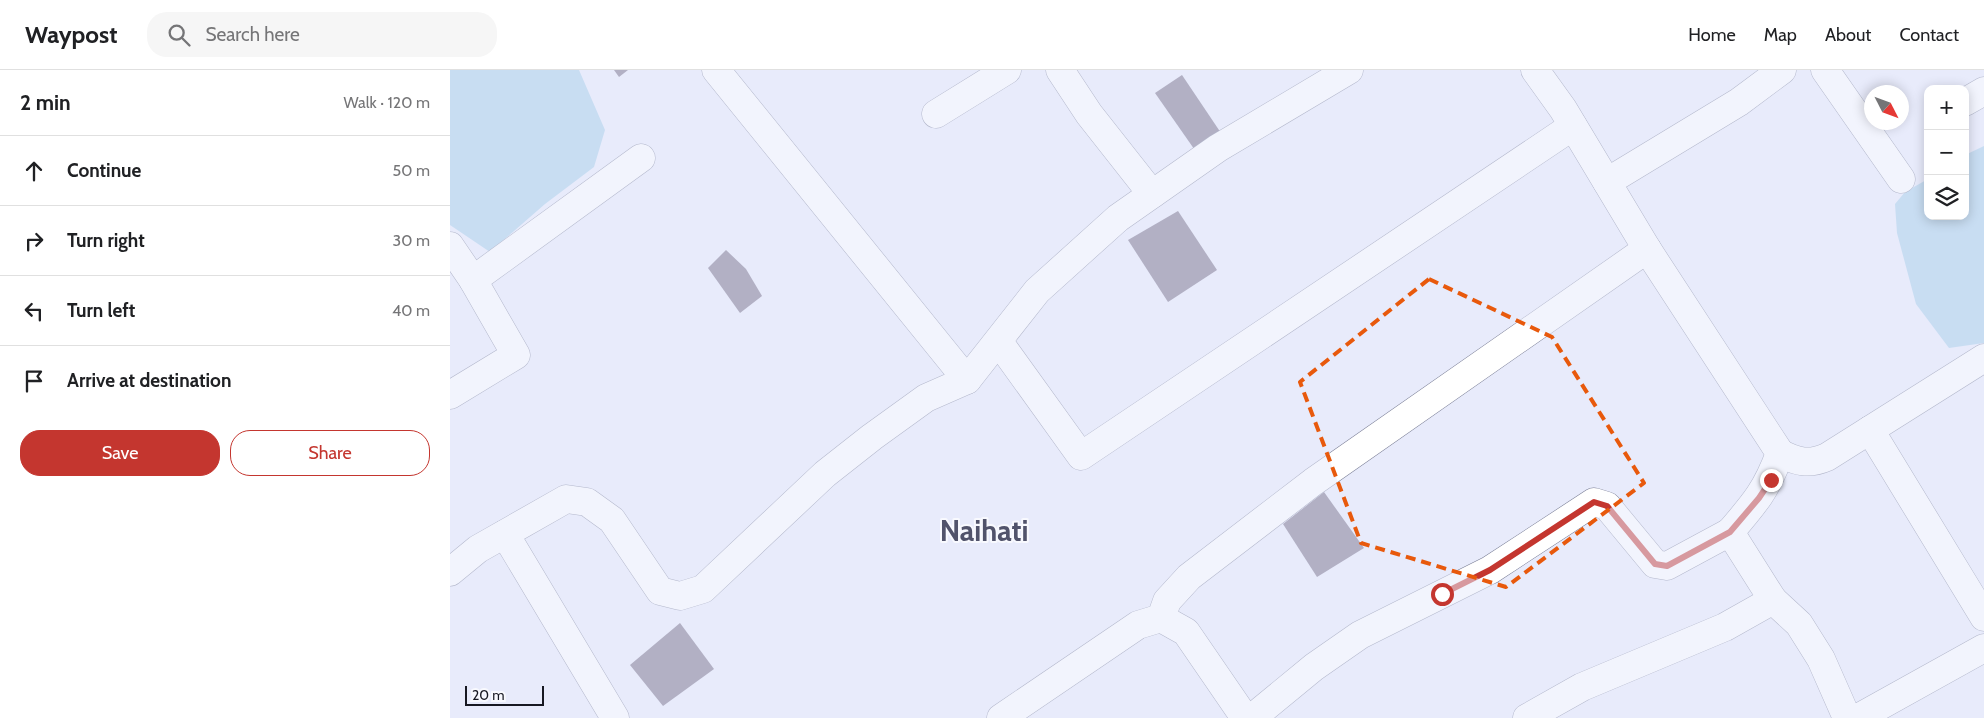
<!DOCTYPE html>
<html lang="en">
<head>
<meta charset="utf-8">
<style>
	body { margin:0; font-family:Cabin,sans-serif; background:#f6f6f6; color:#202124 }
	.controls { position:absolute; right:15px; top:15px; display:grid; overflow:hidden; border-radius:10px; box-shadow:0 2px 12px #0003 }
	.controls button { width:45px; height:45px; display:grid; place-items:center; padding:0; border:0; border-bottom:1px solid #e0e0e0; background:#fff; color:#202124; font:25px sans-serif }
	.compass { position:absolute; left:1414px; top:15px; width:45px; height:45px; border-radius:50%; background:#fff; box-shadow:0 2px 12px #0003; rotate:132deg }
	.scale { position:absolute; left:15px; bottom:12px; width:79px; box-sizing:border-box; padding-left:5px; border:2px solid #171822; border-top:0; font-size:14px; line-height:18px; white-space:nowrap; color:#171822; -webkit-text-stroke:4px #f8f9fe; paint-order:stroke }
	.stop { position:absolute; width:15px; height:15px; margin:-11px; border:4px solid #c4362f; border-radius:50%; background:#fff }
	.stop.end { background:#c4362f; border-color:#fff; box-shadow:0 1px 5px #0008 }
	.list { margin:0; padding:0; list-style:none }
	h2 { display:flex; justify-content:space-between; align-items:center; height:65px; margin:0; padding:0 20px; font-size:21px }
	h2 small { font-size:16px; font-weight:400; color:#757577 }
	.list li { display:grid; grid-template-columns:32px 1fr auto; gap:15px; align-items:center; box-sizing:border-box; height:70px; padding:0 20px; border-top:1px solid #e0e0e0 }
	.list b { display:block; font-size:19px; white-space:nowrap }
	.list em { font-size:16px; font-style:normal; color:#757577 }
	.actions { display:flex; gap:10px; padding:15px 20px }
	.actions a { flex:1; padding:11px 0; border:1px solid #c4362f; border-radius:20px; text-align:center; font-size:18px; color:#c4362f }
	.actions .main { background:#c4362f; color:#fff }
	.icon { flex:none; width:28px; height:28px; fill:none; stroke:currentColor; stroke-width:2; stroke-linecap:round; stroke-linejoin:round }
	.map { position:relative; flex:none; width:1534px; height:648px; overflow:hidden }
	header { display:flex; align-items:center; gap:30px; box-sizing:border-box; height:70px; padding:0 25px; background:#fff; border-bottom:1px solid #e0e0e0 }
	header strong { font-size:24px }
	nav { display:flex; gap:28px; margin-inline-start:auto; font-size:18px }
	.search { width:350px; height:45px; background:#f6f6f6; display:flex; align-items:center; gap:12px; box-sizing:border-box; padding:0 18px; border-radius:20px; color:#757577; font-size:19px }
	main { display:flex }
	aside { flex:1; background:#fff }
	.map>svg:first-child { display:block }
	.water { fill:#a3cce7 }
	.building { fill:#716880 }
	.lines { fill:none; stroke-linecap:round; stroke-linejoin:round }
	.minor-casing { stroke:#777b93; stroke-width:29 }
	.minor { stroke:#fff; stroke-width:28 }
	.route { stroke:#c4362f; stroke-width:6 }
	.marked { fill:none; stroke:#e8590c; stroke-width:4; stroke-dasharray:10 6; stroke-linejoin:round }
	.labels { text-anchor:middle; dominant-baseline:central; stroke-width:4; stroke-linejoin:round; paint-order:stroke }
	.town-label { font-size:29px; font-weight:bold; fill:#51536b; stroke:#f8f9fe }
</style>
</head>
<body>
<header>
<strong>Waypost</strong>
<div class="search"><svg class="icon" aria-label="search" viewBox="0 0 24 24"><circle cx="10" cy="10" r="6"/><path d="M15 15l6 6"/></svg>Search here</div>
<nav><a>Home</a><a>Map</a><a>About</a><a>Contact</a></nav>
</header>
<main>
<aside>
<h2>2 min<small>Walk · 120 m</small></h2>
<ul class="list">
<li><svg class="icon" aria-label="ahead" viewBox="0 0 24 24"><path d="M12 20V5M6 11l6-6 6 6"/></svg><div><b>Continue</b></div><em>50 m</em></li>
<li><svg class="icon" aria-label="right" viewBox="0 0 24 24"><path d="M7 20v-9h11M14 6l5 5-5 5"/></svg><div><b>Turn right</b></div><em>30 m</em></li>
<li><svg class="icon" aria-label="left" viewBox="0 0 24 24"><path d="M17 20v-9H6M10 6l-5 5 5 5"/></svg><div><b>Turn left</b></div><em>40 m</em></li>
<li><svg class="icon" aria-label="arrive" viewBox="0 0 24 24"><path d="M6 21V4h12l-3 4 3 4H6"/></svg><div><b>Arrive at destination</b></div></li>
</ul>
<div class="actions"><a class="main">Save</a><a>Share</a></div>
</aside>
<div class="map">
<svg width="1534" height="648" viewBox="0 0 1534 648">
	<rect width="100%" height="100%" fill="#e8ebfb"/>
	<!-- water -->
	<g class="water">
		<polygon points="0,0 129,0 155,60 144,97 95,134 40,182 0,155"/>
		<polygon points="1534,76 1534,273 1499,278 1466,234 1447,163 1445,134 1455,122 1478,109 1478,146 1515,146 1515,85"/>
	</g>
	<!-- building -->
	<g class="building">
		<polygon points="164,0 178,0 169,7"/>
		<polygon points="732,5 775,69 749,86 705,23"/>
		<polygon points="728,141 767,200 718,232 678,170"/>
		<polygon points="276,180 296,199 312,226 290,243 258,198"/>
		<polygon points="874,422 914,478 867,507 833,454"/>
		<polygon points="230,553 264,599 213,636 180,595"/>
	</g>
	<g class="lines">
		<!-- minor casing -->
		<g class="minor-casing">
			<g id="minor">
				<polyline points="266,0 517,310"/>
				<polyline points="610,0 639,44 702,124"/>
				<polyline points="1375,0 1451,109"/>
				<polyline points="1515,32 1534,21"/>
				<polyline points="486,44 557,0"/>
				<polyline points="1157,112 1289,32 1332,0"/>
				<polyline points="0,176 23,210 66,285 0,325"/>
				<polyline points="23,210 191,88"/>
				<polyline points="549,272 631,386 1123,56"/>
				<polyline points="1420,360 1534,547"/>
				<path d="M1330,383C1347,392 1359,395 1377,387L1534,288"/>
				<polyline points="55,464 165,648"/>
				<polyline points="0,502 28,479 116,429 137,432 162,450 210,521 230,526 253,519 375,404 422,367 476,328 517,310 587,221 668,148 768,78 899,0"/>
				<polyline points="1323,530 1349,554 1371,589 1397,648"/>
				<polyline points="711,548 736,562 795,648"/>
				<polyline points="551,648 688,555 711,548 717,531 739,507 863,412 1197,179 1113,39 1085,0"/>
				<polyline points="802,648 864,597 910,565 1040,500 1144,432 1157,436 1205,494 1217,496 1280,462"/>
				<path d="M1077,648L1132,617L1275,557L1323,530L1280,462C1305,433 1317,419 1330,383L1197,179"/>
				<polyline points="1408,648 1534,578"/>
			</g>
		</g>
		<!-- minor -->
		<use href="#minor" class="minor"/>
	</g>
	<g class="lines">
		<!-- route -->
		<polyline class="route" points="992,524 1040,500 1144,432 1157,436 1205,494 1217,496 1280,462 1309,428 1321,410"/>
	</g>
	<!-- marked area -->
	<path d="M0 0H1534V648H0ZM979,209L1102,267L1194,413L1056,517L911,473L850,312Z" fill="#e8ebfb" fill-opacity=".55" fill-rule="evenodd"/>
	<path class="marked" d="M979,209L1102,267L1194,413L1056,517L911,473L850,312Z"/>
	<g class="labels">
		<!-- town labels -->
		<g class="town-label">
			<text x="534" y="460">Naihati</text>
		</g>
	</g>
</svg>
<div class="controls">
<button>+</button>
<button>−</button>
<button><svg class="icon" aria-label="layers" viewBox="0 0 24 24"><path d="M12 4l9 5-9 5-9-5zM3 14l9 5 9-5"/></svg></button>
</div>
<svg class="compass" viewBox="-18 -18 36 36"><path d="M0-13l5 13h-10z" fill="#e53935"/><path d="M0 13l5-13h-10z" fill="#757577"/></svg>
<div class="scale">20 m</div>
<div class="stop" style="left:992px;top:524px"></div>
<div class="stop end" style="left:1321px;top:410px"></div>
</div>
</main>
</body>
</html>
